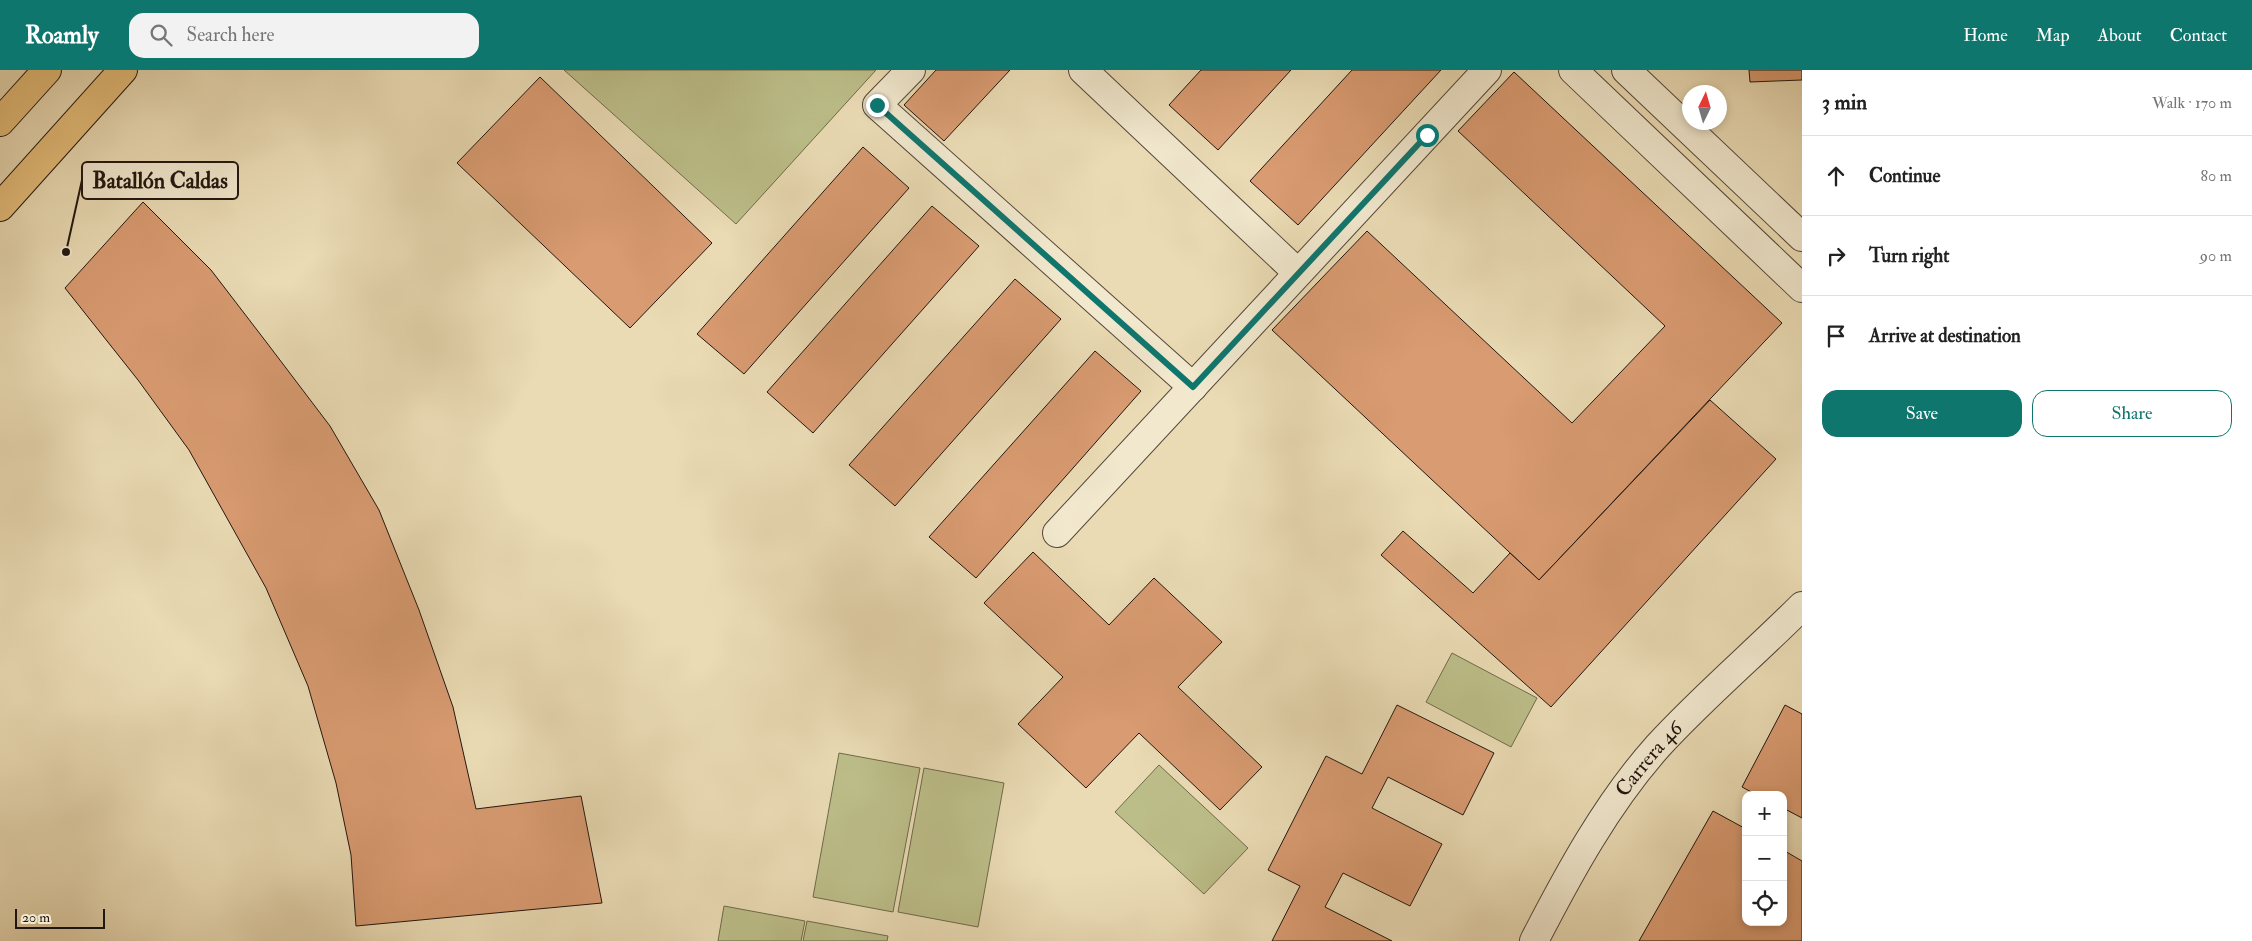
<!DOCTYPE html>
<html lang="en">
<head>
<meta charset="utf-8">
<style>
	body { margin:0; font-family:"IM FELL Double Pica",serif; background:#f2f2f2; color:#222 }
	.controls { position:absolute; right:15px; bottom:15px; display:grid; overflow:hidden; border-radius:10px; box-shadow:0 2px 8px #0003 }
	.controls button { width:45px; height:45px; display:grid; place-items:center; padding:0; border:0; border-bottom:1px solid #e0e0e0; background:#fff; color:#222; font:25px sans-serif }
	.compass { position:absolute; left:1682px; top:15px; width:45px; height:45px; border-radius:50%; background:#fff; box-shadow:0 2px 8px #0003; rotate:5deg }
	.scale { position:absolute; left:15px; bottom:12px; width:90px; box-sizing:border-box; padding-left:5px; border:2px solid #221610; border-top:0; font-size:14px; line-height:18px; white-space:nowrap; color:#221610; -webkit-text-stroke:4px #f1e8ce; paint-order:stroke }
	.stop { position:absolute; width:15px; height:15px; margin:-11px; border:4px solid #0f766e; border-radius:50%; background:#fff }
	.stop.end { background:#0f766e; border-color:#fff; box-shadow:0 1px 5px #0008 }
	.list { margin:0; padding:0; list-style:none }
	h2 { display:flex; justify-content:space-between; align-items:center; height:65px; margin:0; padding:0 20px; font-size:21px }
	h2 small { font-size:16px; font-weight:400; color:#767676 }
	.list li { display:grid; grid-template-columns:32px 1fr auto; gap:15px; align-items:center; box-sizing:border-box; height:80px; padding:0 20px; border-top:1px solid #e0e0e0 }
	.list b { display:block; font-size:19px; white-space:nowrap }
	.list em { font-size:16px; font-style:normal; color:#767676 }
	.actions { display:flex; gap:10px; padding:15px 20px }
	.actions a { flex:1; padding:11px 0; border:1px solid #0f766e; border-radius:15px; text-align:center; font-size:18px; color:#0f766e }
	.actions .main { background:#0f766e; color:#fff }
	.icon { flex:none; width:28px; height:28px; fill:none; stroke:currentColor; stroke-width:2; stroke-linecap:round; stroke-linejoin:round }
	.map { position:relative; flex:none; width:1802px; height:871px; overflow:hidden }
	header { display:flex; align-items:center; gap:30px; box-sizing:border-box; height:70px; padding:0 25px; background:#0f766e; color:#fff }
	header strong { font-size:24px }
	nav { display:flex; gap:28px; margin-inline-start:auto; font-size:18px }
	.search { width:350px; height:45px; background:#f2f2f2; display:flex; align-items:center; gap:12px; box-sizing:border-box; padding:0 18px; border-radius:15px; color:#767676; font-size:19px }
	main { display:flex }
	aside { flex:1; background:#fff }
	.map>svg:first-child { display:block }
	.green { fill:#bcbe89; stroke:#6f6a4c }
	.building { fill:#d99b71; stroke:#221610 }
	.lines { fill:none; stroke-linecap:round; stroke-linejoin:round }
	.minor-casing { stroke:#544739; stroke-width:30 }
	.major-casing { stroke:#221610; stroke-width:30 }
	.minor { stroke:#f1e8ce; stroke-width:28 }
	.major { stroke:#e5be7a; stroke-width:28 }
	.route { stroke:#0f766e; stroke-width:6 }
	.labels { text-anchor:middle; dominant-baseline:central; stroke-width:4; stroke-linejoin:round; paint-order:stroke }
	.street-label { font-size:21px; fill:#221610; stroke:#f1e8ce }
	.leader { fill:none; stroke:#221610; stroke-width:2 }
	.callout-dot { fill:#221610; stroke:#f1e8ce; stroke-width:2 }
	.callout { fill:#f1e8ce; stroke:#221610; stroke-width:2 }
	.callout-label { font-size:22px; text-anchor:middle; font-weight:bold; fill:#221610 }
</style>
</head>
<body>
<header>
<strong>Roamly</strong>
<div class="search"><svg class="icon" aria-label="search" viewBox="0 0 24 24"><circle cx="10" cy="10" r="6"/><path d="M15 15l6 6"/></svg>Search here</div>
<nav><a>Home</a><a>Map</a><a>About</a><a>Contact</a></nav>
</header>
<main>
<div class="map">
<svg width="1802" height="871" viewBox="0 0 1802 871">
	<rect width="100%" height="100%" fill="#eadbb4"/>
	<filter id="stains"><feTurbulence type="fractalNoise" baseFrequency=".004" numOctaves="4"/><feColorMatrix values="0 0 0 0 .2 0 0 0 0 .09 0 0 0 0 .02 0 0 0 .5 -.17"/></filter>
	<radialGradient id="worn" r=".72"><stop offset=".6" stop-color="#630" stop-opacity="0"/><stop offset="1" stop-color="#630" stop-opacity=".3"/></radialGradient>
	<!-- green -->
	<g class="green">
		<polygon points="564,0 876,0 736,154"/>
		<polygon points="1452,583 1537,628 1511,677 1426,632"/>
		<polygon points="839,683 920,698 893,842 813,827"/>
		<polygon points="1159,695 1248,778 1204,824 1115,742"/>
		<polygon points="924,698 1004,713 978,857 898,842"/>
		<polygon points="724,836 805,851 801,871 718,871"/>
		<polygon points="807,851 888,866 887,871 803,871"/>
	</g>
	<!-- building -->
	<g class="building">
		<polygon points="936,0 1010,0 944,71 904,35"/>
		<polygon points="1201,0 1291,0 1218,80 1169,35"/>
		<polygon points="1352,0 1441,0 1298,155 1250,111"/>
		<polygon points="1749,0 1802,0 1802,10 1750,12"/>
		<polygon points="1514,2 1782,253 1539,510 1272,260 1367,161 1572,353 1665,256 1458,61"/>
		<polygon points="540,7 712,173 630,258 457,93"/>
		<polygon points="863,77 909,118 744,304 697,264"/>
		<polygon points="143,132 211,200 267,273 330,356 379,440 419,540 453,637 476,739 581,726 602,833 356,856 351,785 336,713 308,616 266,518 189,380 138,310 65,218"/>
		<polygon points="932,136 979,176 813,363 767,322"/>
		<polygon points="1015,209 1061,249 895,436 849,395"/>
		<polygon points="1095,281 1141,321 976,508 929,467"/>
		<polygon points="1710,330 1776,389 1551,637 1381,485 1403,461 1473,523 1510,483 1539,510"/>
		<polygon points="1033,482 1109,555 1154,508 1222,572 1178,617 1262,697 1220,740 1139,663 1086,718 1018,654 1063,607 984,533"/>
		<polygon points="1397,635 1494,683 1463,745 1388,707 1372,738 1442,774 1410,836 1343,803 1325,837 1392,871 1272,871 1300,816 1268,800 1326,686 1362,704"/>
		<polygon points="1785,635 1802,644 1802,748 1783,738 1783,725 1757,725 1742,717"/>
		<polygon points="1713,741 1746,759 1746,852 1783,852 1783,780 1802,791 1802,871 1639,871"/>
	</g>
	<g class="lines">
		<!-- minor casing -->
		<g class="minor-casing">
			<g id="minor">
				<polyline points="911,0 877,35 1193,317"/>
				<polyline points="1083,0 1298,203"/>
				<polyline points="1573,0 1802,218"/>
				<polyline points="1626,0 1802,167"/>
				<polyline points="1057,463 1487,0"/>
				<path id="s1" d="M1534,871C1569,803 1607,733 1658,676C1703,627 1755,583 1802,536"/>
			</g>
		</g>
		<!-- major casing -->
		<g class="major-casing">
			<g id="major">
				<polyline points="0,52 47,0"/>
				<polyline points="0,137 123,0"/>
			</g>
		</g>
		<!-- minor -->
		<use href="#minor" class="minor"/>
		<!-- major -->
		<use href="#major" class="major"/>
	</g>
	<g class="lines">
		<!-- route -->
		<polyline class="route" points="877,35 1193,317 1427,65"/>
	</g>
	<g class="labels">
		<!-- street labels -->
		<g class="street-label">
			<text stroke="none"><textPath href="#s1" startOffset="216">Carrera 46</textPath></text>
		</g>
	</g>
	<!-- callouts -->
	<path class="leader" d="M66 182L82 110"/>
	<circle class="callout-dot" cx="66" cy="182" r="5"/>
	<rect class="callout" x="82" y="92" width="156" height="37" rx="5"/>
	<g class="callout-label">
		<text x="160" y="118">Batallón Caldas</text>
	</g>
	<rect width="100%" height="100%" filter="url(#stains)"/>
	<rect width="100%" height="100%" fill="url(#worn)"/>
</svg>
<div class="controls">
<button>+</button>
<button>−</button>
<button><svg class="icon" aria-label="locate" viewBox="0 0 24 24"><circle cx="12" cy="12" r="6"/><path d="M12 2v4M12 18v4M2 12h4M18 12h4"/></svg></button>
</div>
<svg class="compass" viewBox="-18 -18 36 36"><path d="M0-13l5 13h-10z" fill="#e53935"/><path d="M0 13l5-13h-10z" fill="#767676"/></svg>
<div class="scale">20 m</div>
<div class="stop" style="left:1427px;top:65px"></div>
<div class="stop end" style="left:877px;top:35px"></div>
</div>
<aside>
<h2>3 min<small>Walk · 170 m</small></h2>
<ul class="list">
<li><svg class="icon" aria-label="ahead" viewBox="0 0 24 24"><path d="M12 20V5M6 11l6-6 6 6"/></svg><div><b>Continue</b></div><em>80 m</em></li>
<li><svg class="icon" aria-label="right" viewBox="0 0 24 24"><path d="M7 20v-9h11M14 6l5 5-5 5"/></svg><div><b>Turn right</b></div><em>90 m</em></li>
<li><svg class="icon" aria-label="arrive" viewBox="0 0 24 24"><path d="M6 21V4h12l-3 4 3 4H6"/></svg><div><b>Arrive at destination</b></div></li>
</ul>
<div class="actions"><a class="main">Save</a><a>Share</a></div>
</aside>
</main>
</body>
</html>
